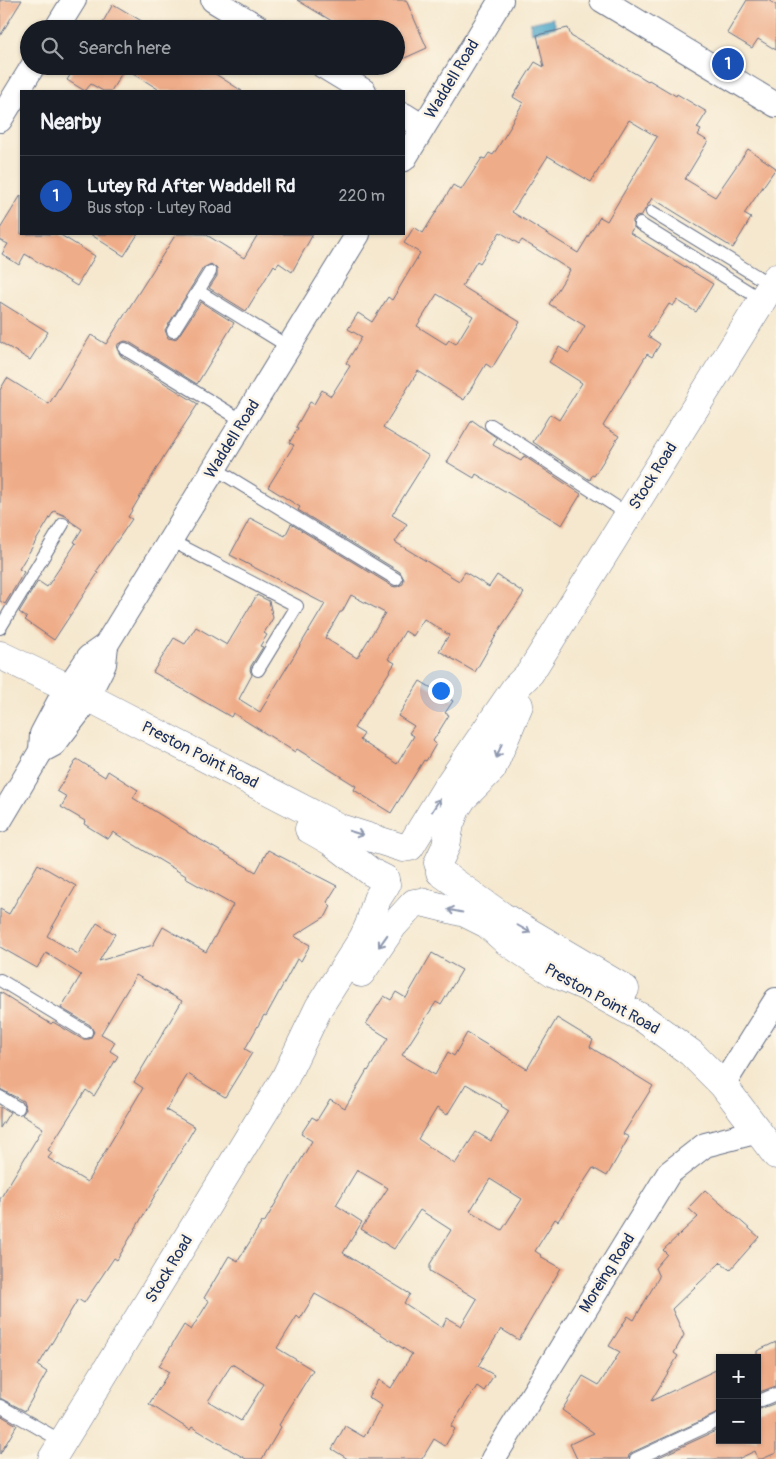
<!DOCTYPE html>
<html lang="en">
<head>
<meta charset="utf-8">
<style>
	body { margin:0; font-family:Pangolin,sans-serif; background:#242831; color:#f1f3f6 }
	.controls { position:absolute; right:15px; bottom:15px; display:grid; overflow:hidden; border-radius:0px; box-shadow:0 1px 4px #0004 }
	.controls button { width:45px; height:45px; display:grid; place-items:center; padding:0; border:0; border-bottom:1px solid #363941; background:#171b24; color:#f1f3f6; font:25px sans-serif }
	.you { position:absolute; left:440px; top:690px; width:18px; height:18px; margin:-12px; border:4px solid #fff; border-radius:50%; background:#1a73e8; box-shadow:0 0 0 8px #1a73e833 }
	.badge { display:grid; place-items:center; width:32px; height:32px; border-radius:50%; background:#1f6fb2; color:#fff; font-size:16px; font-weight:700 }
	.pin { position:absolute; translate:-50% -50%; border:2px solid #fff; box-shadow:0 1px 5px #0006 }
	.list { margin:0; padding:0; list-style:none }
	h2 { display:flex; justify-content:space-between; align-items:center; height:65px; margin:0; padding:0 20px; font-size:21px }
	h2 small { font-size:16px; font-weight:400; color:#9ea1a6 }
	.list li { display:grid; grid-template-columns:32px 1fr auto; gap:15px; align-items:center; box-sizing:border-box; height:80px; padding:0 20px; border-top:1px solid #363941 }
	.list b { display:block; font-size:19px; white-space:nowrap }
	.list p { margin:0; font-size:16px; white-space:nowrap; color:#9ea1a6 }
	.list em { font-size:16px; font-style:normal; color:#9ea1a6 }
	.icon { flex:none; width:28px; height:28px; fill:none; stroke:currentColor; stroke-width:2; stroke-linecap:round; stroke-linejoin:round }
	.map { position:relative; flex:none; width:776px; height:1459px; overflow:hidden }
	.search { position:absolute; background:#171b24; box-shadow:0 1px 4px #0004; left:20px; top:20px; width:385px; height:55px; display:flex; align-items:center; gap:12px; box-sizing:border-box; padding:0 18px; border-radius:28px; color:#9ea1a6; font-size:19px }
	.panel { position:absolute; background:#171b24; box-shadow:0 1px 4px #0004; left:20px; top:90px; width:385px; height:145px; border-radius:0px }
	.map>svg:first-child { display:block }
	.water { fill:#4aa5c8; stroke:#326a93 }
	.building { fill:#efac88; fill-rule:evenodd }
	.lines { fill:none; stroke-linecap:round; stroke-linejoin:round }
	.lane-casing { stroke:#677086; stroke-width:14 }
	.street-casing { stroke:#677086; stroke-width:26 }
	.secondary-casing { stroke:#677086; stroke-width:29 }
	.lane { stroke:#fff; stroke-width:12 }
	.street { stroke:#fff; stroke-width:24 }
	.secondary { stroke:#fff; stroke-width:28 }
	.oneway { stroke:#8d97ae }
	.labels { text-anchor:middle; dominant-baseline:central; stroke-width:5; stroke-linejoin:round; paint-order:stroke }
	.street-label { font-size:16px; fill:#1b2f5e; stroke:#fcf5e5 }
</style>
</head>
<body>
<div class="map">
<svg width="776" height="1459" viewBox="0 0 776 1459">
	<rect width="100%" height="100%" fill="#fcf5e5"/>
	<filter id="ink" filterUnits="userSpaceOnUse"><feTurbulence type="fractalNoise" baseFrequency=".02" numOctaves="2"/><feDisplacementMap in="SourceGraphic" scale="10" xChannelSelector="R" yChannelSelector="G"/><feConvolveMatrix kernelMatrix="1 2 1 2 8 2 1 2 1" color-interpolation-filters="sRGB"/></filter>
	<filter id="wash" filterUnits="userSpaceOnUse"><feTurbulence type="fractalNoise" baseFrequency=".0096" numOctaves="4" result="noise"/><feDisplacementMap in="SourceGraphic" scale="20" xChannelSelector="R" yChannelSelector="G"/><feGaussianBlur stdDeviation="1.12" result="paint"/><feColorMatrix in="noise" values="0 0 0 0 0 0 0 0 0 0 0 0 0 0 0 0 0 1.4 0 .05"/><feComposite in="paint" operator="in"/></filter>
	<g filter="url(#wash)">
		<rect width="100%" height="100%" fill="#f5e8cf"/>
		<!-- water -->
		<polygon class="water" points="553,18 556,27 532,33 530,23"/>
		<g id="blocks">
			<!-- building -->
			<g class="building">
				<polygon points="0,0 22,0 0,36"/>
				<polygon points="297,0 406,0 427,48 396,62 396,29 345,29"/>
				<polygon points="747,0 768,0 776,5 776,50 758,39 752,48 727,33"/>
				<polygon points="113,4 155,29 99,29"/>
				<path d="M568,28L571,36L648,81L649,80L676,96L677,94L707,112L697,128L701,130L698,135L708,141L685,179L715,197L748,149L776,168L744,214L751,218L733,248L652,198L641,216L636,217L633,220V228L630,233L713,284L696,312L677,300L673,306L669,304L648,336L660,344L652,357L647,354L603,426L619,436L594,476L592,475L590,480L533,442L550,414L559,420L582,383L549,362L559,347L569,353L585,326L549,304L570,270L522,240L519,244L500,232L480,263L477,261L462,286L520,322L492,368L486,364L464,400L418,371L383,428L429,456L392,515L407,524L395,542L459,581L465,572L489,587L497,575L524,593L501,627L475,672L439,651L449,635L424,619L413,636L405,631L388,659L395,663L354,728L364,734L360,740L397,764L414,736L409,733L414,726L398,716L420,681L453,701L445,713L449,715L433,741L436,744L426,761L424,760L391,813L354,790L356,786L297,749L295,752L233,713L231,717L153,672L174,638L185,644L196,627L227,645L257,595L269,601L273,618L264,633L267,635L260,646L263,647L251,666L250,670L252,675L239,699L260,712L325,604L230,555L250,518L285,536L291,524L392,586L396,587L403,584L404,579L400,572L298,510L300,507L268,487L294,445L289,443L298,428L296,427L310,402L314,404L322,390L331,396L350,366L346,363L362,337L348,329L358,313L372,322L388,297L392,300L420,253L404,243L414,227L423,233L453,185L461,190L482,158L485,159L489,153L493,155L511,126L510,125L523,103L513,97L535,62L544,67L537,35ZM629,120L657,137L607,221L600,217L578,253L512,212L548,156L591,182ZM437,294L473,316L456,344L449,340L446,344L417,326ZM351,595L385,613L357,658L325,638L340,612H342Z"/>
				<polygon points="63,66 203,66 242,91 161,91 125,68 111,91 103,91 91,84 85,91 67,80 72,72"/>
				<polygon points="21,195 21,234 59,234 95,256 77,286 25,254 19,265 2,254 8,244 0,240 0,229"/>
				<polygon points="90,234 138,234 124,256"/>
				<polygon points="176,234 205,234 244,258 258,234 313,234 292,272 279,263 276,267 274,265 246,311 209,288 217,276 217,269 211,264 203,268 165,330 168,338 173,339 177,338 201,302 234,323 197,384 129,342 125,341 118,344 117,349 121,356 198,404 164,456 128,517 132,519 96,572 98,573 54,640 25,620 27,618 19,612 38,581 47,587 76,543 74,542 82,529 70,521 68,517 54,511 19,569 24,572 5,604 0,601 0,390 7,378 49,404 91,335 106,344"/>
				<polygon points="0,302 48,332 30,360 0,342"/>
				<polygon points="472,420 497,438 493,445 521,461 524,456 581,494 562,525 476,474 474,478 447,462"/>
				<path d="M77,759L105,777L108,771L138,790L133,798L187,831V832L256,872L268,850L337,886L327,902L331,906L326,916L294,936L310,945L301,961L297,959L266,1016L264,1015L245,1049L252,1053L225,1097L188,1074L166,1110L195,1127L117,1260L114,1258L84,1303L78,1299L38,1366L47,1372L25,1411L0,1398V1199L43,1128L22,1115L26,1109L23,1101L0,1089V992L51,1024L53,1022L82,1039H90L94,1032L90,1025L61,1008L81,975L46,953L37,968L0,947V909L9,914L38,864L76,886L47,936L78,954L97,923L115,934L99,961L153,945L163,927L206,952L233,905L185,878L186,876L113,832L108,839L84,824L85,821L61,807L67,797L57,791ZM136,975L182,1001L134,1082L143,1088L87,1182L48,1158L52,1153L48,1150L86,1090L94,1096L118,1056L110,1051L115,1042L101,1034Z"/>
				<path d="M432,953L462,970L441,1005L436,1002L402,1055L435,1075L448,1052L454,1056L467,1033L527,1069L557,1018L593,1040L590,1047L653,1086L623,1134L629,1137L607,1176L593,1168L558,1221L555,1219L535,1251L541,1255L540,1256L561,1268L519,1340L501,1329L478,1366L494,1375L484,1391L477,1386L451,1426L455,1429L445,1446L434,1439L422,1459H348L332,1449L345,1426L364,1437L382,1406L368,1397L379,1380L391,1388L412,1354L348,1313L315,1294L300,1319L297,1316L277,1348L313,1370L279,1425L281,1427L262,1459H246L192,1427L190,1430L149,1404L169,1372L159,1366L184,1325L191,1330L209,1301L204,1298L229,1256L238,1261L262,1222L264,1223L312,1141L301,1134L312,1117L317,1120L330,1099L345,1108L367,1070L368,1071L388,1038L366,1024L384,996L391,1000L396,992L406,998ZM466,1084L502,1105L501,1106L509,1111L491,1141L476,1132L455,1164L418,1139L437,1108L447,1115ZM357,1170L388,1188L361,1229L394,1249L420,1210L451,1230L430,1264V1271L477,1299L461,1326L447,1318L442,1328L404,1303L410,1294L343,1253L362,1222L336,1205ZM490,1179L522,1199L502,1230L470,1211ZM232,1364L264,1384L241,1421L208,1401Z"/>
				<polygon points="0,1107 10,1112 0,1128"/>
				<polygon points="705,1190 759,1237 730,1270 721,1262 672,1309 684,1335 674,1353 678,1356 651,1401 720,1368 720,1412 633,1452 629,1455 628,1459 577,1459 570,1444 594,1433 562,1410 583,1376 599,1385 620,1352 609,1346 628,1316 634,1320 659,1277 655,1268 667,1254 663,1250 698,1217 688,1208"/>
				<polygon points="776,1342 776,1386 757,1393 757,1351"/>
				<polygon points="776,1403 776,1453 762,1459 758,1459 755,1451 738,1459 655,1459 720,1429 720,1440 757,1440 757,1410"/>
				<polygon points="0,1415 17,1425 0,1454"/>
			</g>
		</g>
	</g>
	<g filter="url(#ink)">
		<use href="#blocks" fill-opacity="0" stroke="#677086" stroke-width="1"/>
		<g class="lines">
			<!-- lane casing -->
			<g class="lane-casing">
				<g id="lane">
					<polyline points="652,212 771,285"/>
					<polyline points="640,224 762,300"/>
					<polyline points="198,291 210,272"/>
					<polyline points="173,331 198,291 289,347"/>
					<polyline points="125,349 243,421"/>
					<polyline points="491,425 629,515"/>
					<polyline points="214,468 396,579"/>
					<polyline points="170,540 297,606 258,670"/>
					<polyline points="0,628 63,524"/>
					<polyline points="0,980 86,1032"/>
					<polyline points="0,1097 18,1108"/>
					<polyline points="757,1402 776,1394"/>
					<polyline points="0,1406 63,1442"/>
					<polyline points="636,1459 720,1420"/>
				</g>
			</g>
			<!-- street casing -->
			<g class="street-casing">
				<g id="street">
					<polyline points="213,0 261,29"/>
					<polyline points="602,0 776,105"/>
					<polyline points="56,29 74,0"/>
					<polyline points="323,66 364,91"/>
					<polyline points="404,115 423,127"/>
					<polyline points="0,120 33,66"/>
					<polyline points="404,159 501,0"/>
					<polyline points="41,751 54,744 81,709 104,664 106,645"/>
					<polyline points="0,820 41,751 42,734 61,698 89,657 106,645 358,234"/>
					<polyline points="723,1085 776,1000"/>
					<polyline points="493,1459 669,1173 705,1145 759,1131"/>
				</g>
			</g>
			<!-- secondary casing -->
			<g class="secondary-casing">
				<g id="secondary">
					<polyline points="0,655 88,697 340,828 403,848"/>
					<polyline points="309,829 332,842 371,872 385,879"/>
					<polyline points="410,847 445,790 515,688 530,673 776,278"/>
					<polyline points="438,863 446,846 450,824 456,809 463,798 492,769 519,705"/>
					<polyline points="440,872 502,916 625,989"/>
					<polyline points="421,902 465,913 487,924 506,941 554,973 586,987 644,1019 691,1053 723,1085 776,1155"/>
					<polyline points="361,973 393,926 414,903"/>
					<polyline points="52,1459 285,1078 319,1007 363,938 369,925 377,899 386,885"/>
				</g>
			</g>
			<!-- lane -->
			<use href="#lane" class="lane"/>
			<!-- street -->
			<use href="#street" class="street"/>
			<!-- secondary -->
			<use href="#secondary" class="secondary"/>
		</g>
		<!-- one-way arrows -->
		<defs><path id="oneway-shaft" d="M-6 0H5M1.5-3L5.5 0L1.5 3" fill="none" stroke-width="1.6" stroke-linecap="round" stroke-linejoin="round" transform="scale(1.25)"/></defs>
		<g class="oneway">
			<use href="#oneway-shaft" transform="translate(499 751) rotate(111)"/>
			<use href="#oneway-shaft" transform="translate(436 805) rotate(-58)"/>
			<use href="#oneway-shaft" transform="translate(356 833) rotate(17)"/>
			<use href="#oneway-shaft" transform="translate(455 911) rotate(-168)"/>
			<use href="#oneway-shaft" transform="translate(524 929) rotate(30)"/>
			<use href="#oneway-shaft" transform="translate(383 941) rotate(125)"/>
		</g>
	</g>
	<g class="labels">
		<!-- street labels -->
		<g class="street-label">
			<text transform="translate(452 79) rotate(-59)">Waddell Road</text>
			<text transform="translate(232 439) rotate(-58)">Waddell Road</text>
			<text transform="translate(653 476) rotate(-58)">Stock Road</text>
			<text transform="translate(200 755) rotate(27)">Preston Point Road</text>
			<text transform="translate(602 999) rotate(29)">Preston Point Road</text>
			<text transform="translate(169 1269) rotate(-59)">Stock Road</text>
			<text transform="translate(607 1273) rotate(-58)">Moreing Road</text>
		</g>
	</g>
</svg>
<div class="controls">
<button>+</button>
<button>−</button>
</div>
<div class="you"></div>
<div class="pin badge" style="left:728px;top:64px;background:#1a4fb4">1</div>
<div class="search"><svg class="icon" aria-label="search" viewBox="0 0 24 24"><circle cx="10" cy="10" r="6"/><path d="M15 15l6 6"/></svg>Search here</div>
<section class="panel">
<h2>Nearby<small></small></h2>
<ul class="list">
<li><span class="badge" style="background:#1a4fb4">1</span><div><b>Lutey Rd After Waddell Rd</b><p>Bus stop · Lutey Road</p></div><em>220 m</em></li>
</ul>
</section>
</div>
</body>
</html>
